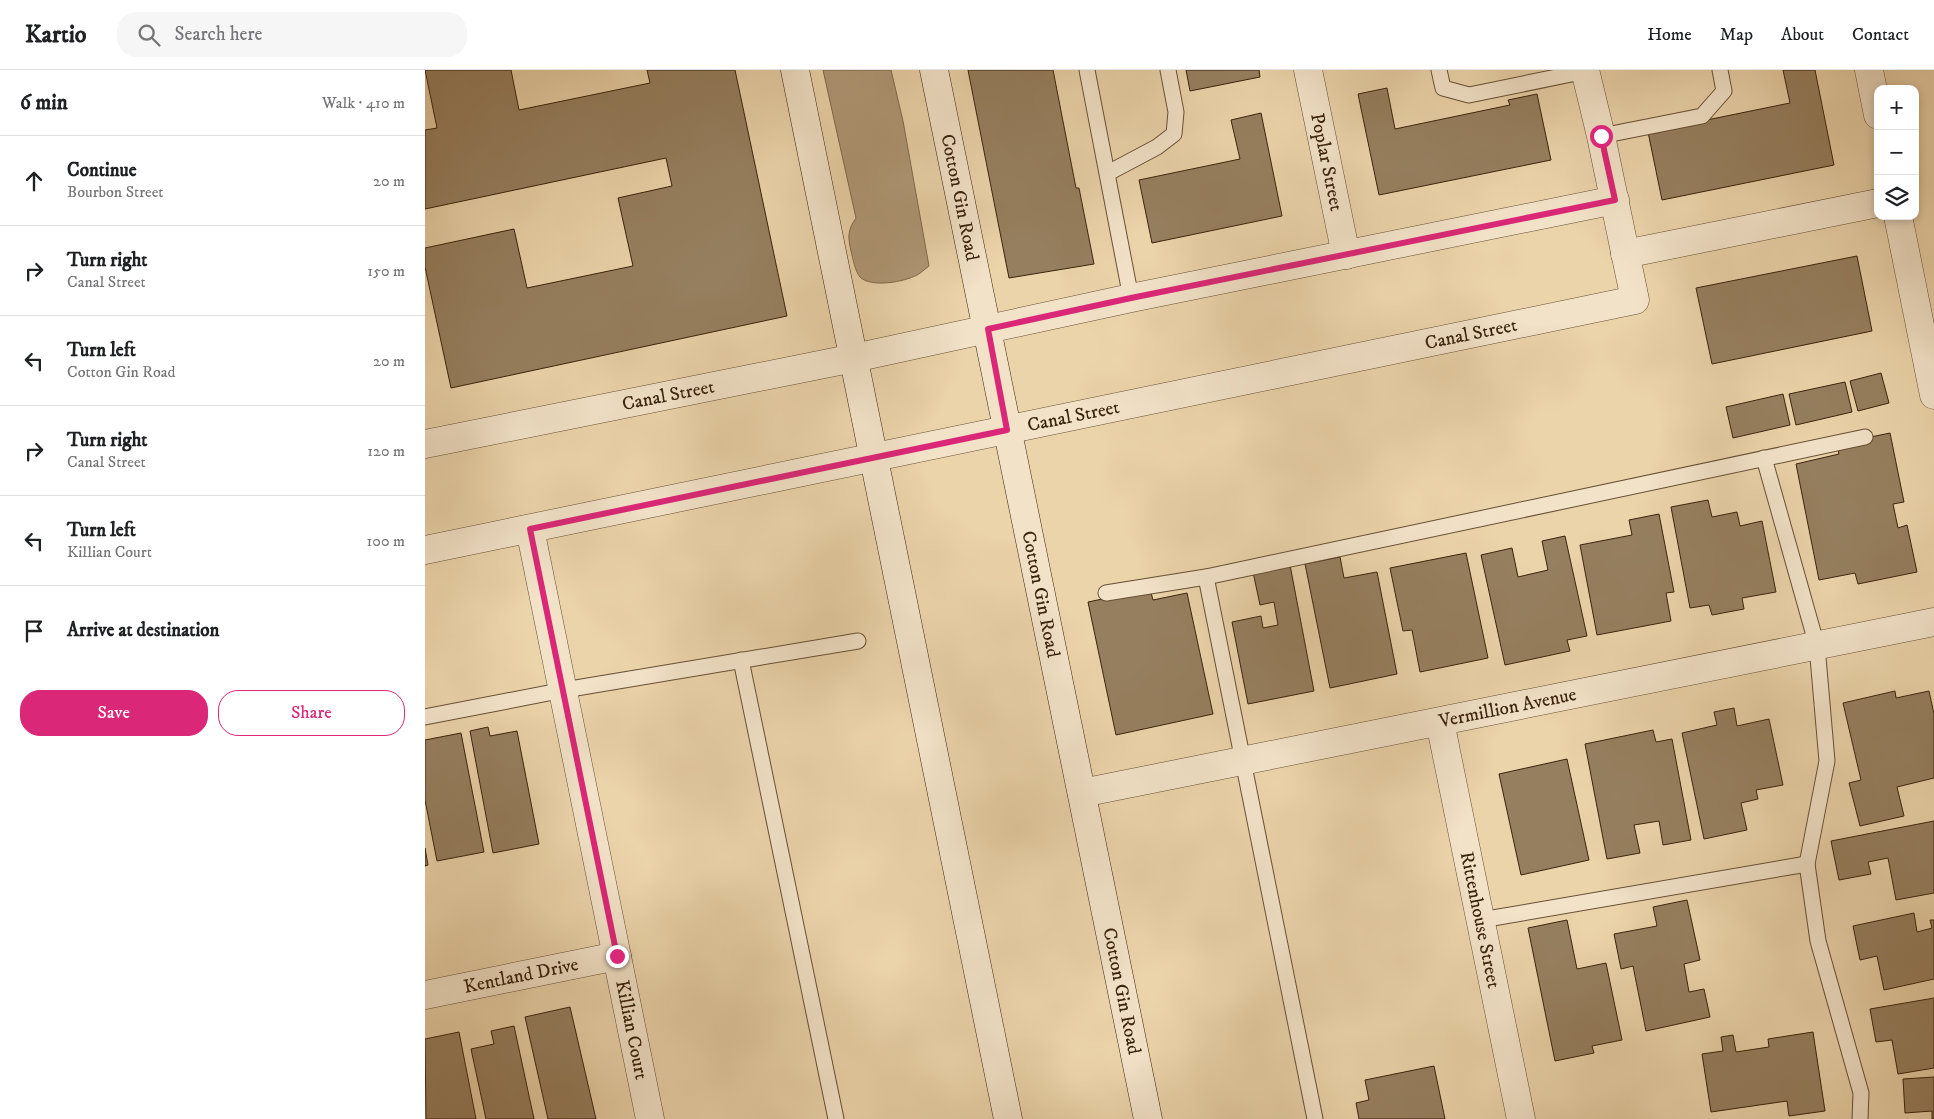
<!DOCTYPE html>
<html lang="en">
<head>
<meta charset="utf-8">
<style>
	body { margin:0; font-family:"IM FELL DW Pica",serif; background:#f6f6f6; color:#202124 }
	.controls { position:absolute; right:15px; top:15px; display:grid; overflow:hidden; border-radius:10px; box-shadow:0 2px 8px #0003 }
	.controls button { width:45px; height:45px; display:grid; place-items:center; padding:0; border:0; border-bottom:1px solid #e0e0e0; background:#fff; color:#202124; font:25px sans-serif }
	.stop { position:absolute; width:15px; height:15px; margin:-11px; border:4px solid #db2777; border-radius:50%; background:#fff }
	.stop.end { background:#db2777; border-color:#fff; box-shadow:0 1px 5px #0008 }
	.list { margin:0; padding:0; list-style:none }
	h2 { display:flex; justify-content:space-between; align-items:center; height:65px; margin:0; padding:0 20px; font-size:21px }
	h2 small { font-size:16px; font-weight:400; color:#757577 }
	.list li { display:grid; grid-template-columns:32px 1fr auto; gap:15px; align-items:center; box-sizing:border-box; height:90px; padding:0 20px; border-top:1px solid #e0e0e0 }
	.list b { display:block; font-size:19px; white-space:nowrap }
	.list p { margin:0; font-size:16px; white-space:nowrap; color:#757577 }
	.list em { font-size:16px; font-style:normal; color:#757577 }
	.actions { display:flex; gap:10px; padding:15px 20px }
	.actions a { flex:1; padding:11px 0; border:1px solid #db2777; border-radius:20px; text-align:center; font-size:18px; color:#db2777 }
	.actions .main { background:#db2777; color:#fff }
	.icon { flex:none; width:28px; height:28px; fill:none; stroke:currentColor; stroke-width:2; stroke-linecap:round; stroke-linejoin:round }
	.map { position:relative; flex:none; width:1509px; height:1049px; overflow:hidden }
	header { display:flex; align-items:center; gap:30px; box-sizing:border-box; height:70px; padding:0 25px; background:#fff; border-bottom:1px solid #e0e0e0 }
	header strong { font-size:24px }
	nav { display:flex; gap:28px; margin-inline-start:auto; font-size:18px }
	.search { width:350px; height:45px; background:#f6f6f6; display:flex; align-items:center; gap:12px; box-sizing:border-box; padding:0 18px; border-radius:20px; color:#757577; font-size:19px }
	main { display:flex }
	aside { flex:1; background:#fff }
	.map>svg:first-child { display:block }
	.water { fill:#af9775; stroke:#80694b }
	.building { fill:#967f5f; stroke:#3a230d }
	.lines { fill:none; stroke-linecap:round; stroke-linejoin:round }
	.lane-casing { stroke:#664f34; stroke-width:17 }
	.street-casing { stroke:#664f34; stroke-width:29 }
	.secondary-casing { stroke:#3a230d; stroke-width:29 }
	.lane { stroke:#f2e2c8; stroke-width:15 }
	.street { stroke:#f2e2c8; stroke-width:28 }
	.secondary { stroke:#f2e2c8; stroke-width:28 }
	.route { stroke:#db2777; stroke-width:6 }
	.labels { text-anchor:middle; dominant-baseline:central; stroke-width:4; stroke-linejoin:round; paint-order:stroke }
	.street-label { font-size:19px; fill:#3a230d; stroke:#f2e2c8 }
</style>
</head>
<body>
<header>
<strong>Kartio</strong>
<div class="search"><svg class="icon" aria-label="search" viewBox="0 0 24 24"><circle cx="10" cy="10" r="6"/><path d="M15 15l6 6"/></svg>Search here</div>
<nav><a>Home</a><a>Map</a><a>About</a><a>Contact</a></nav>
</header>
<main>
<aside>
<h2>6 min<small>Walk · 410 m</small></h2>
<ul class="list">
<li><svg class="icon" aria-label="ahead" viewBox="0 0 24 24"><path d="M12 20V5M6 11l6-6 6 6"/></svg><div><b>Continue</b><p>Bourbon Street</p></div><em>20 m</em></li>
<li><svg class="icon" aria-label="right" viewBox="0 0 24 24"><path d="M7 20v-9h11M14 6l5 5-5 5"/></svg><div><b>Turn right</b><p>Canal Street</p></div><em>150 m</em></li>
<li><svg class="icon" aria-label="left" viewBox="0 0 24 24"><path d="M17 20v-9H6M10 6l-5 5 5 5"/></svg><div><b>Turn left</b><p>Cotton Gin Road</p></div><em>20 m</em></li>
<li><svg class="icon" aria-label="right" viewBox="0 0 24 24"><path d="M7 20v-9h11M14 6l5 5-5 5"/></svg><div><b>Turn right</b><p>Canal Street</p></div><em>120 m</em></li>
<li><svg class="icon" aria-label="left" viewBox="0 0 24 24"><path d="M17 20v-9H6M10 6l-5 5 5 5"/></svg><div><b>Turn left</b><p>Killian Court</p></div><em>100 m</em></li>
<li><svg class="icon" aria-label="arrive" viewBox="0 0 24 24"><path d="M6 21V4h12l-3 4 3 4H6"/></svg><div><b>Arrive at destination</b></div></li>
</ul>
<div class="actions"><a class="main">Save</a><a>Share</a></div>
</aside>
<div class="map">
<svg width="1509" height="1049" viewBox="0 0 1509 1049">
	<rect width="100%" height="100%" fill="#ebd3aa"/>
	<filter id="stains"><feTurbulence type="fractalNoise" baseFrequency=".004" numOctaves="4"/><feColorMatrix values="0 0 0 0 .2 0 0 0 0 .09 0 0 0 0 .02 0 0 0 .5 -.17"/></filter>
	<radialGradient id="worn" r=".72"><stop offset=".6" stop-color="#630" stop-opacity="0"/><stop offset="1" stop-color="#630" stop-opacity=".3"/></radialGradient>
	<!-- water -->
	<path class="water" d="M398,0H466L478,51L504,196C500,199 496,203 492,205C479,212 446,218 435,207C430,201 428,189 426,181C423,167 422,161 431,148Z"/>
	<!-- building -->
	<g class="building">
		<polygon points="0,0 86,0 94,40 225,13 222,0 310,0 362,246 26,318 0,197 0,178 89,159 102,218 208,196 193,128 247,116 241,88 0,139 0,60 12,58"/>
		<polygon points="543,0 628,0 651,118 654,118 669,194 584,208"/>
		<polygon points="761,0 834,0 835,7 765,21"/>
		<polygon points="1358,0 1390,0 1409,95 1237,130 1223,62 1365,33"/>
		<polygon points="962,18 970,59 1085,35 1083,30 1112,24 1126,90 954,125 933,24"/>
		<polygon points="836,43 857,146 727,173 714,110 815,89 806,50"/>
		<polygon points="1432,186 1447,261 1287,294 1271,218"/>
		<polygon points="1456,303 1464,333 1433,341 1425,311"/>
		<polygon points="1420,312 1427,342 1371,355 1364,324"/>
		<polygon points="1358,324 1365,355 1308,368 1301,337"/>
		<polygon points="1465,363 1479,432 1468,434 1473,458 1482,455 1492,502 1433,514 1430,503 1394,510 1371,394 1414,384 1412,374"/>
		<polygon points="1283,430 1287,447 1312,442 1315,456 1337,451 1351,522 1317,528 1319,539 1287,545 1284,535 1265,538 1246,437"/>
		<polygon points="1234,444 1249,522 1241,523 1246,551 1172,565 1155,475 1207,465 1204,450"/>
		<polygon points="1140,466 1162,566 1142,570 1145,581 1080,595 1056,485 1087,478 1093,507 1123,500 1117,471"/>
		<polygon points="1041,483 1063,588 995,602 987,560 978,561 965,498"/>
		<polygon points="915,487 919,508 952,502 972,604 905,618 880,494"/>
		<polygon points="865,495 889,621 823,634 807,552 836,546 838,558 853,555 849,532 835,535 828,502"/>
		<polygon points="725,519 728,530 762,523 788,644 691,665 663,532"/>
		<polygon points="1470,621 1471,628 1504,621 1509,644 1509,708 1472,717 1479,746 1435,756 1424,713 1436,710 1418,633"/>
		<polygon points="1309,638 1312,656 1344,649 1358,715 1331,720 1333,729 1316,733 1322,760 1279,769 1257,663 1292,655 1289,642"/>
		<polygon points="63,657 65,666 92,661 114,774 68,783 45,661"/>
		<polygon points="1228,660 1231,672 1247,669 1266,770 1238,775 1234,751 1209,755 1215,783 1182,789 1160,674"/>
		<polygon points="36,663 59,782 12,791 0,730 0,670"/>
		<polygon points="1142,689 1164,790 1096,805 1074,704"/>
		<polygon points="1509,751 1509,823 1471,830 1463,788 1443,792 1446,804 1414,810 1406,771"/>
		<polygon points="0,778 3,795 0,796"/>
		<polygon points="1262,830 1275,890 1259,894 1264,922 1279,919 1285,947 1221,961 1208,896 1196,899 1189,864 1232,856 1228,837"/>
		<polygon points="1489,843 1492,862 1507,858 1505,850 1509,850 1509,909 1459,920 1452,886 1435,890 1428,856"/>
		<polygon points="1142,850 1152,899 1181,893 1197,970 1167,976 1169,983 1130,991 1103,858"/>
		<polygon points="1509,928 1509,998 1473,1004 1467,970 1451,972 1445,939"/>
		<polygon points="145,937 171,1049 123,1049 100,947"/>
		<polygon points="89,956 109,1049 61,1049 46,979 69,974 66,961"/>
		<polygon points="34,962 51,1049 1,1049 0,969"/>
		<polygon points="1388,962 1400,1041 1364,1046 1362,1031 1286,1042 1277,984 1298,981 1296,967 1308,965 1311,982 1344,977 1343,969"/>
		<polygon points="1009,996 1020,1049 934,1049 931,1033 944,1030 940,1010"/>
		<polygon points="1509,1007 1509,1049 1507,1049 1507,1041 1480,1043 1478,1009"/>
	</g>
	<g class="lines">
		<!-- lane casing -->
		<g class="lane-casing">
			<g id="lane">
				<polyline points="662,0 706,228"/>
				<polyline points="1014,0 1018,18 1044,25 1161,1"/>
				<polyline points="1176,66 1277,46 1299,21 1295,0"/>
				<polyline points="683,103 732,77 749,64 751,42 743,0"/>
				<polyline points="1339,388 1392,576 1402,691 1382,794 1393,871 1436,1023 1435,1049"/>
				<polyline points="781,507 890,1049"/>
				<polyline points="681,523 781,507 1440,367"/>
				<polyline points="316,590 411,1049"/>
				<polyline points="0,647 139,620 433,571"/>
				<polyline points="1056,850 1382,794"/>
			</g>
		</g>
		<!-- street casing -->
		<g class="street-casing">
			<g id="street">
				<path id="s1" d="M883,0L921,185"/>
				<polyline points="1444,0 1453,45"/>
				<polyline points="1473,146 1509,325"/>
				<polyline points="1200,184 1453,133"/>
				<path id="s2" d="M0,374L429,288L706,228L1190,130"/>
				<path id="s3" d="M105,459L225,1049"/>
				<path id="s4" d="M0,480L1210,230L1176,66L1160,0"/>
				<path id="s5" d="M1015,652L1096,1049"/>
				<path id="s6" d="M657,723L1509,552"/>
				<path id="s7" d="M0,925L192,886"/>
			</g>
		</g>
		<!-- secondary casing -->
		<g class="secondary-casing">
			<g id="secondary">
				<polyline points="370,0 583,1049"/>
				<path id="s8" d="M509,0L723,1049"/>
			</g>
		</g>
		<!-- lane -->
		<use href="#lane" class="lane"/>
		<!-- street -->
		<use href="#street" class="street"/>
		<!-- secondary -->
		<use href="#secondary" class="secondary"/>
	</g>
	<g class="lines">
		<!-- route -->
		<polyline class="route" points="192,886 105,459 582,360 563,259 706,228 1190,130 1176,66"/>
	</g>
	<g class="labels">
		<!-- street labels -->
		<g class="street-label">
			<text stroke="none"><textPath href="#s1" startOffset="94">Poplar Street</textPath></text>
			<text stroke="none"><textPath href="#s8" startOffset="130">Cotton Gin Road</textPath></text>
			<text stroke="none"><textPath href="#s4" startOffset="1068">Canal Street</textPath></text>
			<text stroke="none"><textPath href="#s2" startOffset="248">Canal Street</textPath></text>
			<text stroke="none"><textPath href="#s4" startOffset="662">Canal Street</textPath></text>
			<text stroke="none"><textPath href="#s8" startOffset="535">Cotton Gin Road</textPath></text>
			<text stroke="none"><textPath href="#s6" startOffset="434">Vermillion Avenue</textPath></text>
			<text stroke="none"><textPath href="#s5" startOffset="202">Rittenhouse Street</textPath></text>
			<text stroke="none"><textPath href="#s7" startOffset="98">Kentland Drive</textPath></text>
			<text stroke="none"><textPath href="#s8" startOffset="940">Cotton Gin Road</textPath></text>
			<text stroke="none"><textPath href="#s3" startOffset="511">Killian Court</textPath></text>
		</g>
	</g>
	<rect width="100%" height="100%" filter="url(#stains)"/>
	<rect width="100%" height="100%" fill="url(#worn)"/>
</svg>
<div class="controls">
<button>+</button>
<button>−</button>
<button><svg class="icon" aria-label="layers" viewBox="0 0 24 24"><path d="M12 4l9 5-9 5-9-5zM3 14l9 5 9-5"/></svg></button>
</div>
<div class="stop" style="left:1176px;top:66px"></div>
<div class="stop end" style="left:192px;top:886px"></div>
</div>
</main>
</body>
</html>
